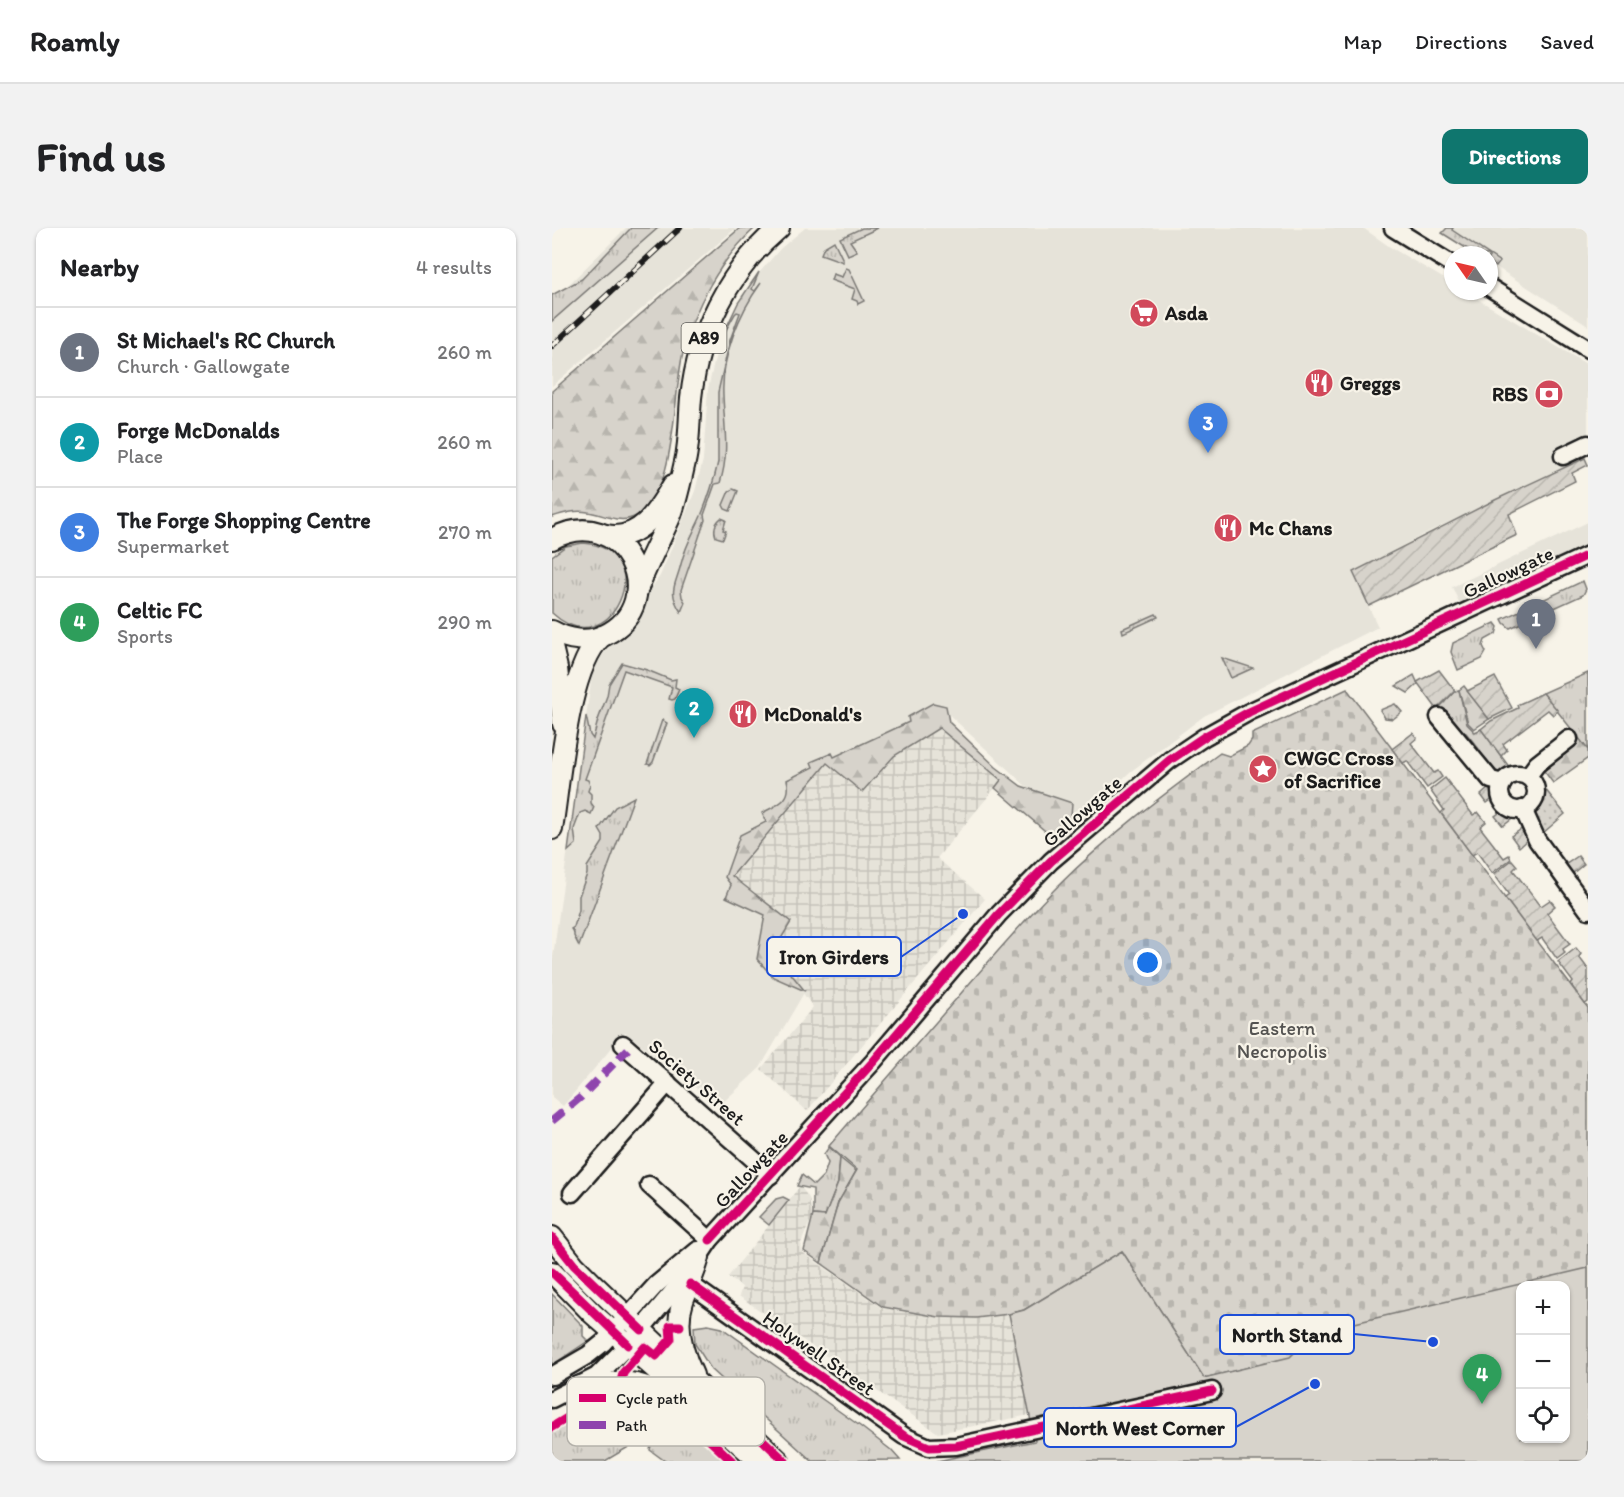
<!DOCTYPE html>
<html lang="en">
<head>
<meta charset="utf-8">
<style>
	body { margin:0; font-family:Itim,sans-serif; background:#f2f2f2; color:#202124 }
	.controls { position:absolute; right:18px; bottom:18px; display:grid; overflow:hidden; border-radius:12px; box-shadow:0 2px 4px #0004 }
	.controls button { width:54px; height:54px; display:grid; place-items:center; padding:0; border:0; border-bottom:2px solid #e0e0e0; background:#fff; color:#202124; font:30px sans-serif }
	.compass { position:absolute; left:892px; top:18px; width:54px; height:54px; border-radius:50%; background:#fff; box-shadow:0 2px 4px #0004; rotate:304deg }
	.you { position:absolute; left:596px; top:735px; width:21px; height:21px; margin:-15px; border:4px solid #fff; border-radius:50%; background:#1a73e8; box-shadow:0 0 0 9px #1a73e833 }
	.badge { display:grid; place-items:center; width:39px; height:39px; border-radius:50%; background:#0f766e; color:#fff; font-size:20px; font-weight:700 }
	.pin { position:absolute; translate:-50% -50px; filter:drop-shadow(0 2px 3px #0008) }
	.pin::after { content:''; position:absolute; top:32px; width:21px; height:18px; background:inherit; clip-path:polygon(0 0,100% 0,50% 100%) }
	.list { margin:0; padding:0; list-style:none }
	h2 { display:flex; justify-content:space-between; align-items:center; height:78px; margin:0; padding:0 24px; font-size:26px }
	h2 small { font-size:20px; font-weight:400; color:#757577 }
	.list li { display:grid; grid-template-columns:39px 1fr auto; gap:18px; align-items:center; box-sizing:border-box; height:90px; padding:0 24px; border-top:2px solid #e0e0e0 }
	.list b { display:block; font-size:22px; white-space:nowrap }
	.list p { margin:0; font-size:20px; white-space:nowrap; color:#757577 }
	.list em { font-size:20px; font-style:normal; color:#757577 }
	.icon { flex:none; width:33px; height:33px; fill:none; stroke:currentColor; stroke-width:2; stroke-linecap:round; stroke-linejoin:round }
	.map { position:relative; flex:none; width:1036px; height:1233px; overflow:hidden; border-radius:12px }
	header { display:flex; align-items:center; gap:36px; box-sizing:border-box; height:84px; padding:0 30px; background:#fff; border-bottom:2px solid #e0e0e0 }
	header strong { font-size:28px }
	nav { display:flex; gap:33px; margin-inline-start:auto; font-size:21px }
	.intro { display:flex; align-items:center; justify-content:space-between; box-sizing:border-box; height:144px; padding:0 36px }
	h1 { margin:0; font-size:42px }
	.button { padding:15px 27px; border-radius:12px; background:#0f766e; color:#fff; font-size:21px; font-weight:700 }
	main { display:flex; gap:36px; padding:0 36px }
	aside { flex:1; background:#fff; border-radius:12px; box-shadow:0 2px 4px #0004 }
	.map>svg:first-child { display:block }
	.built { fill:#e6e3d9 }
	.industrial { fill:url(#industrial-grid) }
	.grass { fill:url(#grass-tufts); stroke:#7a7874; stroke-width:1.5 }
	.forest { fill:url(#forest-firs); stroke:#7a7874; stroke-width:1.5 }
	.cemetery { fill:url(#cemetery-stones); stroke:#7a7874; stroke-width:1.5 }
	.park { fill:url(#park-dots); stroke:#7a7874; stroke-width:1.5 }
	.garden { fill:url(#garden-furrows); stroke:#7a7874; stroke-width:1.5 }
	.pitch { fill:#d7d3cb; stroke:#7a7874; stroke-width:1.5; fill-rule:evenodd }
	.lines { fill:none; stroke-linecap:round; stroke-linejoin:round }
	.minor-casing { stroke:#1c1c1c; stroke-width:21 }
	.major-casing { stroke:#1c1c1c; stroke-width:24 }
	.minor { stroke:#f7f3e8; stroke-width:16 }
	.major { stroke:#f7f3e8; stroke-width:20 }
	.rail-casing { stroke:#1c1c1c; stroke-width:6 }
	.rail { stroke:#f7f3e8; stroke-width:4; stroke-dasharray:11; stroke-linecap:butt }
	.quiet { stroke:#8e44ad; stroke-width:8; stroke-dasharray:15 8; stroke-linecap:butt }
	.cycleway-casing { stroke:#f7f3e8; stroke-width:13 }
	.cycleway { stroke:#d6006c; stroke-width:9 }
	.labels { text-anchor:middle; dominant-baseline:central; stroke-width:4.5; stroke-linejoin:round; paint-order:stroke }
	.shield { fill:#f7f3e8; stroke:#5e5c59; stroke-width:1.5 }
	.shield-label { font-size:18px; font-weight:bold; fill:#1c1c1c }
	.poi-label { font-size:20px; font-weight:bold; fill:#1c1c1c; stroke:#f7f3e8; text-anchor:start }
	.street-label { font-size:20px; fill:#1c1c1c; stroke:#f7f3e8 }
	.park-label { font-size:20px; fill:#545351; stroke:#f7f3e8 }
	.key { fill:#f7f3e8; stroke:#b5b2ab; stroke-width:1.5 }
	.key-label { font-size:16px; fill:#1c1c1c }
	.leader { fill:none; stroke:#1d4ed8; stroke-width:2 }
	.callout-dot { fill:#1d4ed8; stroke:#f7f3e8; stroke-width:2 }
	.callout { fill:#f7f3e8; stroke:#1d4ed8; stroke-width:2 }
	.callout-label { font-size:21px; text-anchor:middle; font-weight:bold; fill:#1c1c1c }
</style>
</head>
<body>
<header>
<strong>Roamly</strong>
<nav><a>Map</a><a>Directions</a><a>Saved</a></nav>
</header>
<div class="intro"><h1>Find us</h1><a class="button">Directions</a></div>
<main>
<aside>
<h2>Nearby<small>4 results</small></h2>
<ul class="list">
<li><span class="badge" style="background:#6b7280">1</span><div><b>St Michael's RC Church</b><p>Church · Gallowgate</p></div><em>260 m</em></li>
<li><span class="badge" style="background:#0f9aa8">2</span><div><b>Forge McDonalds</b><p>Place</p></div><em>260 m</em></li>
<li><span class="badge" style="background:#3f7fe0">3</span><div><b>The Forge Shopping Centre</b><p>Supermarket</p></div><em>270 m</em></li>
<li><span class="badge" style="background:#2e9e5b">4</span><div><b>Celtic FC</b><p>Sports</p></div><em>290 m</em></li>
</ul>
</aside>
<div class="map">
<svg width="1036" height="1233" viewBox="0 0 1036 1233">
	<defs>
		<pattern id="industrial-grid" width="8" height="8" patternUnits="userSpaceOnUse" patternTransform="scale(1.5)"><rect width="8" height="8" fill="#e6e3d9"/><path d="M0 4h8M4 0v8" fill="none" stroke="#c5c2ba"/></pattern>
		<pattern id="grass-tufts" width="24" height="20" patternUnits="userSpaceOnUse" patternTransform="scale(1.5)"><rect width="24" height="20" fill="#d7d3cb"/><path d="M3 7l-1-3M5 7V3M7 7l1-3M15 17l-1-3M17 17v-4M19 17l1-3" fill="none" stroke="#b8b5ae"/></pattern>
		<pattern id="forest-firs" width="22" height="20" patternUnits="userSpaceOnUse" patternTransform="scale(1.5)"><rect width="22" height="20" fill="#d7d3cb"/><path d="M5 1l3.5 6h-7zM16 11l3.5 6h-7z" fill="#b8b5ae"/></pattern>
		<pattern id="cemetery-stones" width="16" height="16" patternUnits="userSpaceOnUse" patternTransform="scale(1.5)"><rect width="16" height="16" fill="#d7d3cb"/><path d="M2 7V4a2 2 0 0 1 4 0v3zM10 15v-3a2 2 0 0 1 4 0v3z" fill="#b8b5ae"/></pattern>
		<pattern id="park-dots" width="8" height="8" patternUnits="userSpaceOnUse" patternTransform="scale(1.5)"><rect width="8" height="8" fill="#d7d3cb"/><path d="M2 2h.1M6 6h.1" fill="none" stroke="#b8b5ae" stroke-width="1.8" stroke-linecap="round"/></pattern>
		<pattern id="garden-furrows" width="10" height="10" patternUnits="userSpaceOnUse" patternTransform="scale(1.5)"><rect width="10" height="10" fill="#d7d3cb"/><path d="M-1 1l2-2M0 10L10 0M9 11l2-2" fill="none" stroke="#b8b5ae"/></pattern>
	</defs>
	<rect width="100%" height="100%" fill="#f7f3e8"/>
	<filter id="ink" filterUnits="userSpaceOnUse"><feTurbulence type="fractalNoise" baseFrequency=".0167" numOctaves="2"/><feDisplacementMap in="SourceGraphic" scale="12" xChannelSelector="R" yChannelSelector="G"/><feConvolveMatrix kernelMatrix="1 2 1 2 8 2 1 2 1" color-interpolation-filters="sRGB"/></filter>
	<g filter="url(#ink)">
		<!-- built -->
		<g class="built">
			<polygon points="74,0 184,0 0,158 0,73"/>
			<polygon points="253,0 811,0 838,19 901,56 901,63 912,63 1036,137 1036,205 1026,212 1004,220 1012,240 878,303 801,344 826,399 652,488 578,544 519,600 392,482 292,545 276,530 214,687 253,763 208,840 167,878 73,804 11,878 0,869 0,736 40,446 45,435 108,348 143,263 151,232 156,161 164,126 174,99 186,75 200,53 229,20"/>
			<polygon points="901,0 1036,0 1036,98 944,39 948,34 900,2"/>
			<polygon points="1036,294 1036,330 913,387 900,359"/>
		</g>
		<!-- industrial -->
		<g class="industrial">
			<polygon points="387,500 449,553 385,630 433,671 255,883 209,841 261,779 221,724 239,694 180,649 275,534 310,564 342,528"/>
			<polygon points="248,958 257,970 260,989 249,1015 250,1024 330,1080 371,1087 423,1090 457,1086 478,1187 386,1205 187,1068 190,1059 176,1049"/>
		</g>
		<!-- grass -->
		<g class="grass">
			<polygon points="79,0 106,0 0,93 0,67 30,51"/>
			<polygon points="310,0 326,0 298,13 305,23 296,27 288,10"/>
			<polygon points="895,0 901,0 900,2 948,34 944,39 937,34 937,27 925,27 890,5"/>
			<polygon points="282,13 291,32 291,34 269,26 272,19"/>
			<polygon points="294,40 297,41 312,73 306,76 305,73 300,71 303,61 279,52 281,46 290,49"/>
			<path d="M207,44L200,61L203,63L209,55C187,85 169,129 171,167C172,198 178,224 168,255L163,256L152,287L153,292L129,362L130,369L133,374L129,384C115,363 124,357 129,336C134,316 141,306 149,288C156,271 162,253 166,234V164L178,112L188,85L185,84L183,86L169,111L186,75Z"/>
			<polygon points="181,261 186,263 178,283 173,281 171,277 177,263"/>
			<path d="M169,290L174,292L171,302L174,303L171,311L164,309C161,301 163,295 169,290Z"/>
			<path d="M31,315C111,321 59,440 0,385V328L14,318Z"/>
			<polygon points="1031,353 1034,361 1031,367 958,400 952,395 950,391"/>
			<polygon points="604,386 606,389 571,405 570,401"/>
			<polygon points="943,395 946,399 944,406 933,412 931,418 934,424 930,431 906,442 899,424 901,415"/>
			<polygon points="70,435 95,442 119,452 124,451 123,459 127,461 123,471 120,472 117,471 120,459 72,442 33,551 36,552 38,557 36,563 39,566 39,575 42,579 39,586 33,583 28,585 22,601 24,616 16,623 34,488 38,507 41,511 46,492 55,468 57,456"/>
			<polygon points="1036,445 1036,522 991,465"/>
			<polygon points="862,447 866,456 856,465 844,458"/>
			<polygon points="907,462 915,496 923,504 929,501 958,540 944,553 942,549 943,543 931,528 925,527 927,521 914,505 906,503 888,479 903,463"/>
			<polygon points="843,476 850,484 841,491 833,490 828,482"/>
			<polygon points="110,492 115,495 101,534 98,537 95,536"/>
			<polygon points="82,569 27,718 22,708 22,705 19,701 22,699 27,682 27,668 35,646 35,639 51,614 51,608 47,601 63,579"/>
			<polygon points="277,919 288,929 286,955 273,988 261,987 261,961 245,958 250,947 262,957 272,947 276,935 272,926"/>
			<polygon points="231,969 237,972 217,997 207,989 224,971"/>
			<polygon points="0,1066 31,1098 31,1108 36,1113 0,1137"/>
			<polygon points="156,1097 170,1100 308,1198 339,1222 348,1232 260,1233 159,1141 143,1116 142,1099"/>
			<path d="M70,1164C116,1170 153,1204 185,1233H113L98,1222L101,1208L60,1165Z"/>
			<polygon points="54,1171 85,1214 53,1233 0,1233 0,1205 6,1199"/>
		</g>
		<!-- forest -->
		<g class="forest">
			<path d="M188,0H203C168,32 142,79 131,125C120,168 126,265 84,288C68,297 52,286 36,284C23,282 12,285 0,289V163Z"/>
			<polygon points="912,458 937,491 922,501 916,495 907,462"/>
			<path d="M381,475L394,478L397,494L444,539L469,558L520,575L519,588L499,608L443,560L449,552L387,500L342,528L310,564L275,535L180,648L239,694L221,724L253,763L221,749L205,731L213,687L174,669L179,657L173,649L188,607L214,594L210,585C225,577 241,572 235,552L261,539L259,534L280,525L282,529L357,494L356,489Z"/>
			<polygon points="1026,509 1036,522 1036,530 1001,555 992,543 1023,518 1022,511"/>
			<polygon points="288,930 304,943 286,975 269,1035 252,1023 261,987 273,988 286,955"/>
		</g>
		<!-- cemetery -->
		<path class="cemetery" d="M795,461L1036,780V1059L969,1058L968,1075L652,1150L570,1023L472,1082L457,1086L424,1090L387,1089L331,1079L269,1035L286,975L305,942L277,918C319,869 362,819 405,770C438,732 471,693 506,658C556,608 612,566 668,525L677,528L696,518L700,512V506Z"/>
		<!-- park -->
		<g class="park">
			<polygon points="670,430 701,440 679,450"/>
			<polygon points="993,561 1013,586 991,605 982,584"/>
		</g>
		<!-- garden -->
		<g class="garden">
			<polygon points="1033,230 1036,237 1020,245 1023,253 957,286 965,307 817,378 801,344 943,272"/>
			<polygon points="887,442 903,463 885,481 865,454"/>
			<polygon points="943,449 960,480 937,491 915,463"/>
			<polygon points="991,465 1006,483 1001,487 996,482 951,516 955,522 949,528 929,501 939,493 966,480 965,477"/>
			<polygon points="861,505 865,510 859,515 882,545 886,543 890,549 875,560 855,533 851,535 840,521"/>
			<polygon points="893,550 921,587 926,584 934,594 928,599 952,630 957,627 959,631 940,645 925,624 920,627 889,585 892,582 878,562"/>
			<polygon points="937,560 944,563 945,568 935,575 929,567"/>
			<polygon points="953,581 964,588 951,598 943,588"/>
			<polygon points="971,600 976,611 967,619 959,608"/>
			<polygon points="1026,628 1032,636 1020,646 1013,637"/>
			<polygon points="960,632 965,638 961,642 989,678 998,672 1003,678 995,685 1018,716 1011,721 1013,725 1005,731 990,710 985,713 953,670 957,667 942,646"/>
			<polygon points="1024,720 1029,726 1027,729 1036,741 1036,774 1033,776 1019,757 1021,754 1006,734"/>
		</g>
		<!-- pitch -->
		<path class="pitch" d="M570,1023L652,1150L738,1129C752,1114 770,1104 790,1098L1036,1040V1233H385L483,1213L457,1086L472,1082ZM969,1058H1014V1210H969Z"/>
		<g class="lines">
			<!-- minor casing -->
			<g class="minor-casing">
				<g id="minor">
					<polyline points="841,0 901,37"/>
					<polyline points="937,59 1036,121"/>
					<polyline points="1011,228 1036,216"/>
					<polyline points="887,489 939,552 951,555"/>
					<circle cx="966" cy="564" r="18"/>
					<polyline points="976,548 985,536 1017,511"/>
					<polyline points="971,581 985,612 1036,682"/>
					<polyline points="71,816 219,947"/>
					<polyline points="97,957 158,1012"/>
					<polyline points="20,965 116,855"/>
					<polyline points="138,1056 352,1208 377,1219 404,1218 660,1163"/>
					<polyline points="0,1148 36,1127 51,1115 104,1057 146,1022"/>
					<polyline points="0,1171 45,1148 76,1117 134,1048 158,1012 321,834 446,687 499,633 618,532 652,509 697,484 1036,327"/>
				</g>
			</g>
			<!-- major casing -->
			<g class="major-casing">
				<g id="major">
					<path d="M54,307C88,314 106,282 121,257"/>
					<path d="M0,311C71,272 120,374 53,407C36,415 16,412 0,403"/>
					<path d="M85,362C95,336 108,312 119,287C125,271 129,251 133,234C138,213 137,191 139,170C146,105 176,43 227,0"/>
					<polyline points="0,419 5,440 11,496"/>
					<path d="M0,601C8,553 15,440 50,408"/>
					<polyline points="0,1009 22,1037 41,1056 227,1233"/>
					<polyline points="0,1044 41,1086 207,1233"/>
					<path d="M141,1147C130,1124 123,1097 131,1073C136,1058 143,1045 147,1029"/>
					<path d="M28,1158C73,1150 89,1153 130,1175"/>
				</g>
			</g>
			<!-- minor -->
			<use href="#minor" class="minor"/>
			<!-- major -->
			<use href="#major" class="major"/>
			<!-- rail casing -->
			<g class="rail-casing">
				<polyline id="rail" points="0,118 128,0"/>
			</g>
			<!-- rail -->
			<use href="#rail" class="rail"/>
			<!-- quiet -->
			<polyline class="quiet" points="0,893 29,869 76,821"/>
			<!-- cycleway casing -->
			<g class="cycleway-casing">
				<g id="cycleway">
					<polyline points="0,1009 22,1037 90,1102"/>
					<polyline points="158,1012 321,834 446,687 499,633 618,532 652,509 697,484 1036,327"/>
					<polyline points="0,1044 76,1117"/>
					<polyline points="138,1056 352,1208 377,1219 404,1218 660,1163"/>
					<path d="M68,1158C83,1170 101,1174 118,1183C142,1196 161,1215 180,1233"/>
					<polyline points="68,1158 71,1145 93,1119 104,1128 119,1111 118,1098 128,1098"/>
					<polyline points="157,1167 169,1173 233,1233"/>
					<polyline points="0,1199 68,1158"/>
				</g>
			</g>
			<!-- cycleway -->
			<use href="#cycleway" class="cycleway"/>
		</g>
	</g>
	<!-- icons -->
	<defs>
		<g id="supermarket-disc" transform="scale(1.5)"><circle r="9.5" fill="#d1495b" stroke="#f7f3e8"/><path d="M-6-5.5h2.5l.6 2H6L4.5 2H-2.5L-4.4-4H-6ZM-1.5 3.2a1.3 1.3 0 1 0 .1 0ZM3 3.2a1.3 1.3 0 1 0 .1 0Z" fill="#fff"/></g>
		<g id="restaurant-disc" transform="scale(1.5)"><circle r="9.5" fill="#d1495b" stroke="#f7f3e8"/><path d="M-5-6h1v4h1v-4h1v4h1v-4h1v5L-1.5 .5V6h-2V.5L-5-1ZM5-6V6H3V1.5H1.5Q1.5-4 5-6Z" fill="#fff"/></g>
		<g id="bank-disc" transform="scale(1.5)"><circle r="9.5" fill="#d1495b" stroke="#f7f3e8"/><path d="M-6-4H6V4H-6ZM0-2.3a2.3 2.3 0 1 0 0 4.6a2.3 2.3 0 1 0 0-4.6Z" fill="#fff"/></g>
		<g id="sight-disc" transform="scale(1.5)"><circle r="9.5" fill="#d1495b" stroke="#f7f3e8"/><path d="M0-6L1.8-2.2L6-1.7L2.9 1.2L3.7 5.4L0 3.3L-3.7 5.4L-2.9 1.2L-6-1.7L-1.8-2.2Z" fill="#fff"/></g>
	</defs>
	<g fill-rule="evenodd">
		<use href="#supermarket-disc" x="592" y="85"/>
		<use href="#restaurant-disc" x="767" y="155"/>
		<use href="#bank-disc" x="997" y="166"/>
		<use href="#restaurant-disc" x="676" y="300"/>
		<use href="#restaurant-disc" x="191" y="486"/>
		<use href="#sight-disc" x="711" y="541"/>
	</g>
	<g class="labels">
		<!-- shield labels -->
		<rect class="shield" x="129.5" y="95" width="45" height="30" rx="4.5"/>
		<g class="shield-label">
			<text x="152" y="110">A89</text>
		</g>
		<!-- poi labels -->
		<g class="poi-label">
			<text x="613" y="85">Asda</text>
			<text x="788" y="155">Greggs</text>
			<text x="976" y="166" text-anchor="end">RBS</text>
			<text x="697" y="300">Mc Chans</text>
			<text x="212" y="486">McDonald's</text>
			<text x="732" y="530">CWGC Cross<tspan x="732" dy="23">of Sacrifice</tspan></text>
		</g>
		<!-- street labels -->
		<g class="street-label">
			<text transform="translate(956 344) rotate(-25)">Gallowgate</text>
			<text transform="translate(530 583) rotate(-41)">Gallowgate</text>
			<text transform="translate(145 854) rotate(41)">Society Street</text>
			<text transform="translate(199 941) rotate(-47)">Gallowgate</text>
			<text transform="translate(267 1125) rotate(35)">Holywell Street</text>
		</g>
		<!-- park labels -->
		<g class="park-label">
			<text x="730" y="800">Eastern<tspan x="730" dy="23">Necropolis</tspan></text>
		</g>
	</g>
	<!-- legend -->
	<rect x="15" y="1149" width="198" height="69" rx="9" class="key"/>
	<rect x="27" y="1166" width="27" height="8" fill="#d6006c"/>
	<rect x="27" y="1193" width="27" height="8" fill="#8e44ad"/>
	<g class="key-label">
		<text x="64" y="1176">Cycle path</text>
		<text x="64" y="1203">Path</text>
	</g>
	<!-- callouts -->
	<path class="leader" d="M411 686L349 729M881 1114L802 1106M763 1156L684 1199"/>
	<g class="callout-dot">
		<circle cx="411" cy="686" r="6"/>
		<circle cx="881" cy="1114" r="6"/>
		<circle cx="763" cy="1156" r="6"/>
	</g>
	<g class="callout">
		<rect x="215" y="709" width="134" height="39" rx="6"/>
		<rect x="668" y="1087" width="134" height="39" rx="6"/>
		<rect x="492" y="1180" width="192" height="39" rx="6"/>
	</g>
	<g class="callout-label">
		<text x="282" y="736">Iron Girders</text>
		<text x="735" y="1114">North Stand</text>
		<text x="588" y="1207">North West Corner</text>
	</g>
</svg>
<div class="controls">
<button>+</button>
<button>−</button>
<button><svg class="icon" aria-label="locate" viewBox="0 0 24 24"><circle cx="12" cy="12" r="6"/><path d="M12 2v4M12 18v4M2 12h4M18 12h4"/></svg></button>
</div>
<svg class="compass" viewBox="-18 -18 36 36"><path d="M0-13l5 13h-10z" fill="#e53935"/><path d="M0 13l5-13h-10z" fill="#757577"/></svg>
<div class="you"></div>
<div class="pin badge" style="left:984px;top:421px;background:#6b7280">1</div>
<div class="pin badge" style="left:142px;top:510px;background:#0f9aa8">2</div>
<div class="pin badge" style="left:656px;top:225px;background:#3f7fe0">3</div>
<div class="pin badge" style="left:930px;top:1176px;background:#2e9e5b">4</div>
</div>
</main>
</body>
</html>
